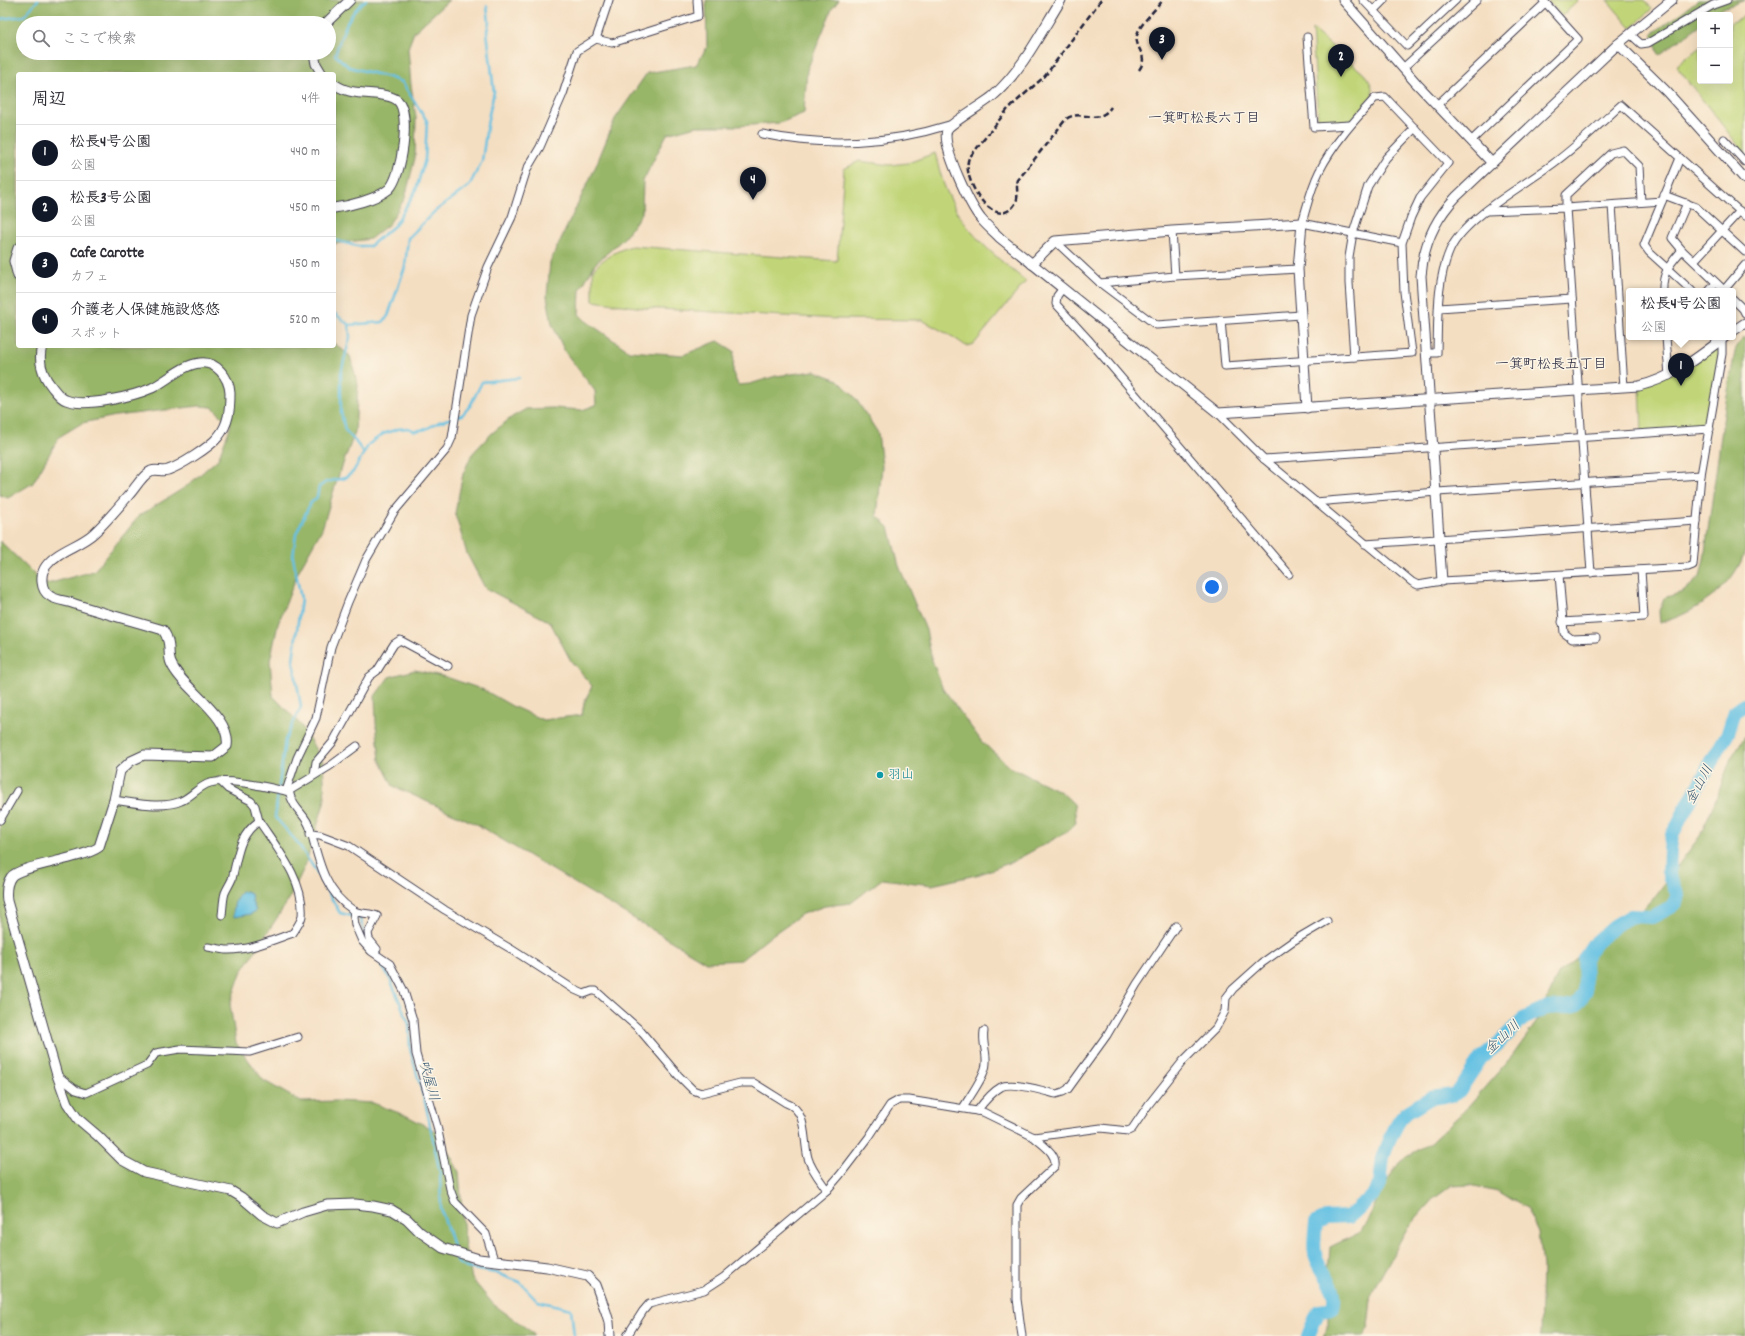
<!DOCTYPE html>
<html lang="ja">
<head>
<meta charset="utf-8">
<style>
	body { margin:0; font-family:Dekko,"Klee One",sans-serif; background:#f7f7f7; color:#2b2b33 }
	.controls { position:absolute; right:12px; top:12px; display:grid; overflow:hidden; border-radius:4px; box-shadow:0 4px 16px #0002 }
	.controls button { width:36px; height:36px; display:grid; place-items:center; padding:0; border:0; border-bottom:1px solid #e1e1e2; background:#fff; color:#2b2b33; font:20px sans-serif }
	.you { position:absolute; left:1212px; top:587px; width:14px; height:14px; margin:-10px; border:3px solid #fff; border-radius:50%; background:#1a73e8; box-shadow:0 0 0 6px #1a73e833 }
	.badge { display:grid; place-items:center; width:26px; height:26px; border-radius:50%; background:#111827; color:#fff; font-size:13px; font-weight:700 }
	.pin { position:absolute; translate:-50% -33px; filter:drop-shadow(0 1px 2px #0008) }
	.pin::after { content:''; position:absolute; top:21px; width:14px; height:12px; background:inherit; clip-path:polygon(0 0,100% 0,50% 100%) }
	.popup { position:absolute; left:1626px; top:288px; width:110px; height:52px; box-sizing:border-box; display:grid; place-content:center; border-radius:4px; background:#fff; filter:drop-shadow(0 1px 3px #0005); font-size:13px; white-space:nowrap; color:#7c7c81 }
	.popup b { font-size:15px; color:#2b2b33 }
	.popup::after { content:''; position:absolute; left:50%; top:100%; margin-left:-8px; border:8px solid transparent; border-top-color:#fff }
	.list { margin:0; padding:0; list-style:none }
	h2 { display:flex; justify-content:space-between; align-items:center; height:52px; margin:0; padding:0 16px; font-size:17px }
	h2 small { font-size:13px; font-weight:400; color:#7c7c81 }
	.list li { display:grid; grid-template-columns:26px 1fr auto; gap:12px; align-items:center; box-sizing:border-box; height:56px; padding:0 16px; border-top:1px solid #e1e1e2 }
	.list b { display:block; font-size:15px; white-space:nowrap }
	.list p { margin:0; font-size:13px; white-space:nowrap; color:#7c7c81 }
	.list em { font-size:13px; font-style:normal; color:#7c7c81 }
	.icon { flex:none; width:22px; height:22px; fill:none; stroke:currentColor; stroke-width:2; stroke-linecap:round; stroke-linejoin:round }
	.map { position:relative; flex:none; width:1745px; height:1336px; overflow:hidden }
	.search { position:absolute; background:#fff; box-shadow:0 4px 16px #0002; left:16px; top:16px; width:320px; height:44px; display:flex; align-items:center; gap:10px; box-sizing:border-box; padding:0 14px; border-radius:22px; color:#7c7c81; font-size:15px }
	.panel { position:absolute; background:#fff; box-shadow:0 4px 16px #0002; left:16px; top:72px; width:320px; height:276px; border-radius:4px }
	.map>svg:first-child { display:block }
	.green { fill:#c1d578; stroke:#727c5a }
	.forest { fill:#98b668; stroke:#5d6c52; fill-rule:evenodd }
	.water { fill:#65c1e3; stroke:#44728f }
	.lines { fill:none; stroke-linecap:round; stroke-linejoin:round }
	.stream { stroke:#65c1e3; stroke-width:2.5 }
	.river { stroke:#65c1e3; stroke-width:14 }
	.minor-casing { stroke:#423e4f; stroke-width:9 }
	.tertiary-casing { stroke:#423e4f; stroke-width:11 }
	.minor { stroke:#fff; stroke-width:7 }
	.tertiary { stroke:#fff; stroke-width:9 }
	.rail { stroke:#22223b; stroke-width:2.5; stroke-dasharray:6 3; stroke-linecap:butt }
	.culture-dot { fill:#0f9aa8; stroke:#fcf5e5; stroke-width:1.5 }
	.labels { text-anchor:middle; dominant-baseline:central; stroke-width:3; stroke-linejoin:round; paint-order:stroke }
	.culture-label { font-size:13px; fill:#0d838f; stroke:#fcf5e5; text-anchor:start }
	.neighbourhood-label { font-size:14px; fill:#22223b; stroke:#fcf5e5 }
	.water-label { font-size:14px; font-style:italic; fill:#395a76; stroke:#fcf5e5 }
</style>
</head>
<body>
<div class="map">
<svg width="1745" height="1336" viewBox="0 0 1745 1336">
	<rect width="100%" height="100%" fill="#fcf5e5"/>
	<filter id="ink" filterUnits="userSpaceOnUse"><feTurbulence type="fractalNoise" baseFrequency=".025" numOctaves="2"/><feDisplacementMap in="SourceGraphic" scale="8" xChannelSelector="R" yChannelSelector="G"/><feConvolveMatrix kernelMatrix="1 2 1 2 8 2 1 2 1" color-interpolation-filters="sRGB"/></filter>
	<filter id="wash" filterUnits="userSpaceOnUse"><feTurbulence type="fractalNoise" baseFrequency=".012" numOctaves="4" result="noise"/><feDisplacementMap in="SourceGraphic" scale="16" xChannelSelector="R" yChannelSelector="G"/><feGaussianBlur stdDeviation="0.9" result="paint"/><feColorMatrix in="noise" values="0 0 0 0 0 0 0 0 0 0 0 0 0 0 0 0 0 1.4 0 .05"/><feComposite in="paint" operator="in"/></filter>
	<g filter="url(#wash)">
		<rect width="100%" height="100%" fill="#f4dec1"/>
		<!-- green -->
		<g class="green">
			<polygon points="1547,0 1579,0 1562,16"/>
			<polygon points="1607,0 1644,0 1652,9 1631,28"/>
			<polygon points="1745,16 1745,154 1676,66 1700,47 1700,81 1730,81 1730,23"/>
			<path d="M1312,29L1364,74C1369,80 1374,87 1372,96L1349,122L1323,123L1318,119Z"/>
			<path d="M935,153C939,167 942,183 949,196C964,232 997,258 1026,281L974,344L966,346L953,337L922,320L837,319L643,308L593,301V270C603,258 617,250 632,246L837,261L844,169L859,161L890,165L908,163Z"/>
			<polygon points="1721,343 1708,427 1642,431 1640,387"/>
		</g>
		<!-- forest -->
		<g class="forest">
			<path d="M0,0H449L414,32L408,48L411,85L416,118L415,158L405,198L389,224L370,239L334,244V74H18V346H334V343L350,356L358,385L355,432L337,480L322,529L298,572L278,624L270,661L273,696L301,725L323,762L325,800L305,866L288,901L241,973L230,1004L236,1043L263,1080L301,1102L336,1101L373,1103L407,1116L438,1132L459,1172L465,1247L472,1279L493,1304L533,1333L534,1336H0V541L35,575L47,584L94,571L139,516L187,486L218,459L231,425L212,407L199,406L116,416L82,423L59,437L33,483L8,498L0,495ZM23,23H329V53H23Z"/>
			<polygon points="706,0 839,0 832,9 807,70 804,113 780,123 737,126 696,126 667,134 643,181 642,213 624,238 595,264 580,290 579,314 586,321 629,351 683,355 718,341 734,351 733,373 738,385 750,384 776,376 815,371 838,380 854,396 878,433 882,466 877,516 889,527 899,566 926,630 932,660 942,687 982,742 1010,767 1061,792 1074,804 1076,823 1065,833 1014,861 980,874 932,885 882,879 851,903 825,906 802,914 772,935 741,960 706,962 476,824 393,786 380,760 376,723 375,696 389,677 415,670 446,677 484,690 512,706 543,720 582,715 584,703 592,686 571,661 550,622 485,588 467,554 455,513 463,474 472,454 491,434 512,417 526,409 553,408 582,410 596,405 595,391 565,352 552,324 547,296 550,262 595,168 615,119 647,73 696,65 707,47"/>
			<polygon points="1698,0 1745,0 1723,8 1713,15 1700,15 1700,25 1659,55 1652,34"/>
			<path d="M1745,337V551C1734,588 1695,613 1660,623L1659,611L1664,598L1683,592L1700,577L1704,559L1725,407L1736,346Z"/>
			<polygon points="1745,736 1745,1336 1540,1336 1542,1267 1538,1232 1527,1209 1498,1191 1470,1185 1451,1186 1432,1200 1409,1226 1372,1292 1368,1326 1363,1336 1323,1336 1328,1328 1328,1272 1330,1247 1361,1232 1371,1213 1384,1185 1401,1160 1430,1143 1464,1111 1513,1055 1538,1020 1558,974 1584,953 1640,913 1653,899 1700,836 1718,794 1731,758"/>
		</g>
		<!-- water -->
		<path class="water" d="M246,891L251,894L252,901L256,911L251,914L234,917C232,908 235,899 241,892Z"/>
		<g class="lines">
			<!-- stream -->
			<g class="stream">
				<polyline points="0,19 24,16 38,0"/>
				<path d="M334,240L357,246H370L395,225L416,190L425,159L427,121L402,82L388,77L349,67L335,55C342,34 347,14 366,0"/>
				<polyline points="334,313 349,325 350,337 341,373 341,412 345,430 355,441 364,453"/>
				<polyline points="349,325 383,322 388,316 405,267 408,238 434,212 469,186 482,161 488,119 494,92 487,31 489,22 487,6"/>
				<polyline points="366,938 360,918 340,913 314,868 297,842 275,817 285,740 301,707 293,660 301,599 293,557 296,534 310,504 317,497 319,487 326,482 345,478 353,472 369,444 383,434 398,429 408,428 415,431 426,429 439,422 462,415 470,406 482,382 519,378"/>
				<polyline points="378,959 390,979 409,1024 410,1049 426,1106 440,1173 441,1209 454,1249"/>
				<polyline points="455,1254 458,1263 467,1268 496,1273 520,1282 538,1301 571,1309 574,1336"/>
			</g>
			<!-- river -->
			<path class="river" d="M1308,1336L1319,1310L1333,1308C1339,1284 1321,1275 1315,1254C1313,1245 1315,1232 1316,1223L1326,1218L1349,1217L1373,1195L1380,1184L1383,1157L1389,1140L1399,1121L1406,1113L1430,1098L1453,1095L1459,1091L1481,1058L1497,1045L1523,1019L1547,1008L1563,1007L1576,1005L1585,993L1584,959L1594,944L1614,926L1631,916L1652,917L1671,907L1676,902L1678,894L1669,876L1670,850L1672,835L1704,775L1728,733L1735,711L1745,705"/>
		</g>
	</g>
	<g filter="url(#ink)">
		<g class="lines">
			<!-- minor casing -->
			<g class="minor-casing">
				<g id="minor">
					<polyline points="1363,0 1407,46 1456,0"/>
					<polyline points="1373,11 1384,0"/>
					<polyline points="1630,34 1641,44 1648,43 1713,5 1727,0"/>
					<polyline points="1307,37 1314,127 1350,125"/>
					<polyline points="596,39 612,43 698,16 697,0"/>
					<polyline points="1403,68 1477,0"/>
					<polyline points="1437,105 1545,3"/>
					<path d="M762,134C824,147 889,144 949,125"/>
					<polyline points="1724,139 1745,162"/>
					<polyline points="1471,141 1578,39 1543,0"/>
					<polyline points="1680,158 1644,245 1649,252 1692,291"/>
					<polyline points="1664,195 1696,207 1745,252"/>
					<polyline points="1641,202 1639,166 1623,150 1611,153 1566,195 1566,208 1662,201"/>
					<polyline points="1687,203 1672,238 1682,250 1725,291"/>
					<polyline points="1612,205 1624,387"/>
					<polyline points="1487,211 1566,208 1591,573"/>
					<polyline points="1172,231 1175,276"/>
					<polyline points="1055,241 1100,283 1156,325 1301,315"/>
					<polyline points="1694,261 1740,211"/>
					<polyline points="1100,283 1175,276 1298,269"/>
					<polyline points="1063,288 1057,296 1056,304 1088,339 1289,574"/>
					<polyline points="1724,290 1745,265"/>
					<path d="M1663,291C1662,272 1670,264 1682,250"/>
					<polyline points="1709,291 1716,283"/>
					<polyline points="1733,299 1743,309 1745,313"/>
					<polyline points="1439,308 1572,299"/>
					<path d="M1221,320L1225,366L1412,353L1404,292L1402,243L1411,217L1420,198L1448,163L1385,97L1375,98C1354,121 1333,144 1319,172C1311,188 1307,206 1302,223L1402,243"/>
					<polyline points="1666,337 1669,376"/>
					<path d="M1426,353H1437C1438,319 1436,282 1450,250C1464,218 1525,185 1554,163C1578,145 1599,125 1621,105L1745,216"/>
					<polyline points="1354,357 1349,283 1349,257 1353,233 1368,186 1386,158 1415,128"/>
					<polyline points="1218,413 1264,459 1412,582 1418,585 1442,581 1688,567 1693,565 1701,475 1722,354 1722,337"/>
					<polyline points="1264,459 1710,429"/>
					<polyline points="1315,502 1437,492 1701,475"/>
					<polyline points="1365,544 1697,521"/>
					<polyline points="1559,575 1564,633 1572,639 1596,638"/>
					<polyline points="1562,622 1644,617 1641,570"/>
					<polyline points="314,775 316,762 333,742 369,677 377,671 394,644 400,640 448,666"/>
					<path d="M220,781L228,789L251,801L255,806L259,821C238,836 238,856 232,879C230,884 227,888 225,893C223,899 223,908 222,915"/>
					<polyline points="286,791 289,791 330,766 357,746"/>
					<path d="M289,791C293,810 306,814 310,828C318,858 324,892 353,910C360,915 370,912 377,916L368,933L369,939L377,949"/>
					<path d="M114,800C132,803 164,809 181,801C191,797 199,786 210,783C229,778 266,787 286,791L297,758L316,718L331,647L348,602L366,560L394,512L447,449L452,438L471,315L488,267L512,217L527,169L540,147L563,94L577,51L596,39L609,0"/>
					<polyline points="0,820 17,791"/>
					<path d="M310,834L320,835L349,846L445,910L511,949L575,990L584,994L592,991H596L639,1029L678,1075L693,1090L701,1093L740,1083H754L786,1103C808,1110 803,1140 808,1158C811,1169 820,1180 827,1190"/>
					<polyline points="353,910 355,925 362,941 371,951 390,964 404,991 413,1020 416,1054 437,1126 450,1189 455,1202 486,1234 494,1260"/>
					<path d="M208,947C214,948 220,949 226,950C248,951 273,940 293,933C296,928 301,922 302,916C305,882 277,848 259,821"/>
					<polyline points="57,1075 76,1090 86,1093 147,1065 156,1053 180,1049 250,1052 298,1037"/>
					<path d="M963,1108C969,1097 986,1075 986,1063C987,1052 982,1043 984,1031"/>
					<path d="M977,1111C983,1103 992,1092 1001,1087C1011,1081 1044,1091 1056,1094L1063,1092L1068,1089L1107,1035L1137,984L1176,926"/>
					<polyline points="627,1336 643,1311 649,1304 704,1290 724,1277 827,1190 840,1175 869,1137 890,1105 899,1100 909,1100 983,1112 1034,1137 1101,1128 1128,1131 1132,1129 1149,1104 1183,1061 1216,1028 1225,1011 1226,998 1233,989 1262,963 1293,941 1327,921"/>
					<path d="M1022,1336L1017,1299V1205L1021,1198L1055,1166C1057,1153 1042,1145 1034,1137"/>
				</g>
			</g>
			<!-- tertiary casing -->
			<g class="tertiary-casing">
				<g id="tertiary">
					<path d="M1061,0C1040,34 1023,69 993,96C985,103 949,124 947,130C941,146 970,205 981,219C987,226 994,232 1000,238L1218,413L1639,386C1673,378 1698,357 1725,337"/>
					<polyline points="1343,0 1417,84 1492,163"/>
					<polyline points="326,23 350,0"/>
					<polyline points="1618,44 1667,92 1745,179"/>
					<polyline points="314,53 316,64 322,74"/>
					<path d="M334,84C340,88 347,91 354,92C365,94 391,93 398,101C411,113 402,177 389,189C377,199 349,206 334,208"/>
					<polyline points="18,248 14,261 18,276"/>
					<polyline points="1032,264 1055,241 1172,231 1302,223 1298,269 1307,408"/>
					<polyline points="1733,331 1745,323"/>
					<path d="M42,346C38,360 42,375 52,387C56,392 60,398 66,400C85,408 134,396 152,388C168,380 182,365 200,363C216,361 229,377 230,393C230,409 229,424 218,437C210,447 180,466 168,470C163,472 156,469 151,471C142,475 135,489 128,496C117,509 106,522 94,533C80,546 58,550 46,566C40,574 40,590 50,596C55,600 66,601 72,603C102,613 133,621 163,630C165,633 167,637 168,641C170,648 168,656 171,663C182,689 232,716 227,746L213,757L144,755L131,761L120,771L114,800L99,847C81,860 20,865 11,877C6,884 6,893 7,901L57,1075L67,1103L78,1119L98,1136L122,1160L144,1172L231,1191L241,1197L262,1215L277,1223L303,1212L327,1205L355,1204L373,1206L392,1210L407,1219L420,1232L443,1248L479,1259L547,1267L587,1276L596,1285L606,1312L609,1322L610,1336"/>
					<path d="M1442,581L1421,276C1423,246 1435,219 1456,197L1618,44L1672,0"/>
				</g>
			</g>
			<!-- minor -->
			<use href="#minor" class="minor"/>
			<!-- tertiary -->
			<use href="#tertiary" class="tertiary"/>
			<!-- rail -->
			<g class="rail">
				<path d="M1101,0L1045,76L1008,109L969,158C960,178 995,234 1015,204C1020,196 1015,187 1018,180L1066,119C1082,108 1097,127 1111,107"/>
				<path d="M1139,70C1150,55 1134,49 1137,35C1139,25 1156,9 1163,0"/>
			</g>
		</g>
	</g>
	<!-- markers -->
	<circle class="culture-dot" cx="880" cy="775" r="4"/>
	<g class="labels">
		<!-- culture labels -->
		<g class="culture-label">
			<text x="888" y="775">羽山</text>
		</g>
		<!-- neighbourhood labels -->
		<g class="neighbourhood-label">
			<text x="1204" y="119">一箕町松長六丁目</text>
			<text x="1551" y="365">一箕町松長五丁目</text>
		</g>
		<!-- water labels -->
		<g class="water-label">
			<text transform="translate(1700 785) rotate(-61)">金山川</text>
			<text transform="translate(1503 1038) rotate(-43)">金山川</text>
			<text transform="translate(428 1081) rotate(75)">吹屋川</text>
		</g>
	</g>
</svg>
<div class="controls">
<button>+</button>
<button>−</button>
</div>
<div class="you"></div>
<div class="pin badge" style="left:1681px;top:386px">1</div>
<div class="popup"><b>松長4号公園</b>公園</div>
<div class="pin badge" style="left:1341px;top:77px">2</div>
<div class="pin badge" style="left:1162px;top:60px">3</div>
<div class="pin badge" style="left:753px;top:200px">4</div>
<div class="search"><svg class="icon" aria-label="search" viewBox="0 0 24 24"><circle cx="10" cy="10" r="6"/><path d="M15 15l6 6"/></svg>ここで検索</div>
<section class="panel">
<h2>周辺<small>4件</small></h2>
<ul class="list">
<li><span class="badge">1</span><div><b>松長4号公園</b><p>公園</p></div><em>440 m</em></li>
<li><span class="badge">2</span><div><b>松長3号公園</b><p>公園</p></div><em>450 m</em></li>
<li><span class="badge">3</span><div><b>Cafe Carotte</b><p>カフェ</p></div><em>450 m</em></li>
<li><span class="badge">4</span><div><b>介護老人保健施設悠悠</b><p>スポット</p></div><em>520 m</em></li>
</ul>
</section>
</div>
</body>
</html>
